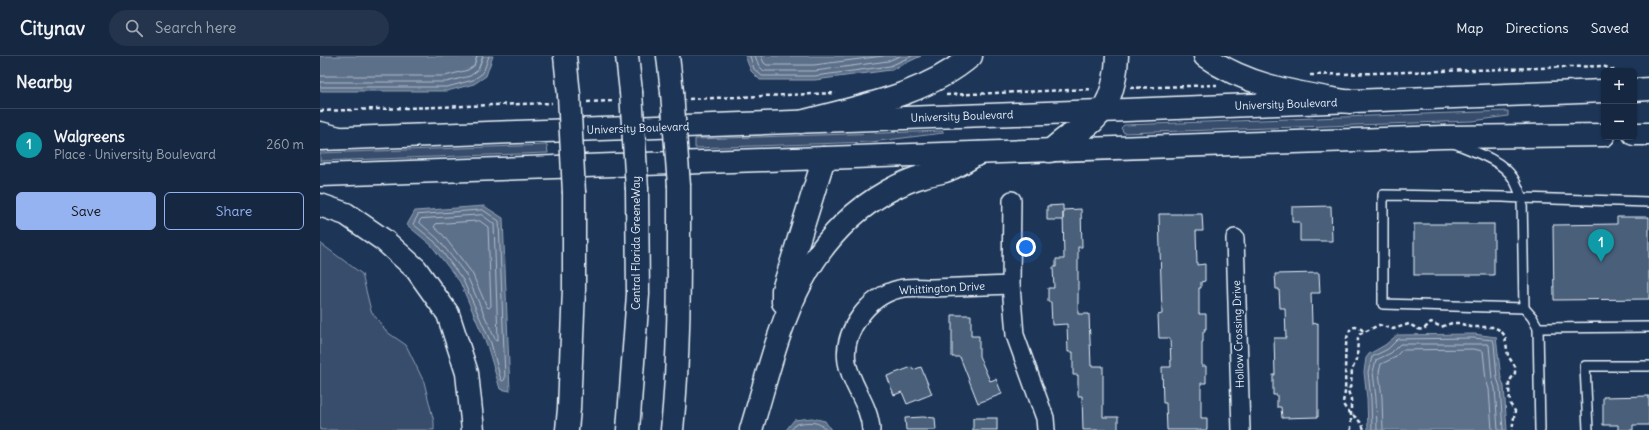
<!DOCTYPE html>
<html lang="en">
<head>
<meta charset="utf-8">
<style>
	body { margin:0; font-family:Delius,sans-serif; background:#23344c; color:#f1f3f6 }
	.controls { position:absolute; right:12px; top:12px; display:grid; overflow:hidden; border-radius:6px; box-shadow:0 1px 3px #0004 }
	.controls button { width:36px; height:36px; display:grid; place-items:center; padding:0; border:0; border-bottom:1px solid #35445a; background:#162841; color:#f1f3f6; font:20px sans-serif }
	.you { position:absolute; left:706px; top:191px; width:14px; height:14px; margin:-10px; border:3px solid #fff; border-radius:50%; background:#1a73e8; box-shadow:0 0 0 6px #1a73e833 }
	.badge { display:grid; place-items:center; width:26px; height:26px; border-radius:50%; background:#95b2f1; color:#fff; font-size:13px; font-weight:700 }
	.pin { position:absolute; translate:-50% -33px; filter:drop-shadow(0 1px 2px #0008) }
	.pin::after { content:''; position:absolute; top:21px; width:14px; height:12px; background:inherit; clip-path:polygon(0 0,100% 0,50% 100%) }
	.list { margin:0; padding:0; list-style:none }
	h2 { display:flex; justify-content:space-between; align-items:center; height:52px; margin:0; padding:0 16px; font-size:17px }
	h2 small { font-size:13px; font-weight:400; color:#9ea6b1 }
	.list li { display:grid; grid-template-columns:26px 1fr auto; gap:12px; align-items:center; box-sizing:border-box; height:72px; padding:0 16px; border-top:1px solid #35445a }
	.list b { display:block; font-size:15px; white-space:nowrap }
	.list p { margin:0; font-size:13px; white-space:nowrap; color:#9ea6b1 }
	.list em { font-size:13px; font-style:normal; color:#9ea6b1 }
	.actions { display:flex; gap:8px; padding:12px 16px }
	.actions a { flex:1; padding:9px 0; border:1px solid #95b2f1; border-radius:6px; text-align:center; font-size:14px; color:#95b2f1 }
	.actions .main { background:#95b2f1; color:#111 }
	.icon { flex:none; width:22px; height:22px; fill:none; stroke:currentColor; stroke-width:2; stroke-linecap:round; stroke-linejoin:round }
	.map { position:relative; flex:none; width:1329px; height:374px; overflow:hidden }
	header { display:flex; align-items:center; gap:24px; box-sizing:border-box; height:56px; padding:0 20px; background:#162841; border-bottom:1px solid #35445a }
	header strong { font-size:19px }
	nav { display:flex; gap:22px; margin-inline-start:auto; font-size:14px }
	.search { width:280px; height:36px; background:#23344c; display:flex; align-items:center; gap:10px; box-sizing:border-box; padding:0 14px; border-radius:22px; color:#9ea6b1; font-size:15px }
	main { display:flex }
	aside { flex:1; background:#162841 }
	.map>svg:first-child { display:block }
	.green { fill:#374d6c; stroke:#909fb2 }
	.water { fill:#5d7089; stroke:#95a4b5 }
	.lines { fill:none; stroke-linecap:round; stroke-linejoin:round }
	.shore { stroke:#b0bdcc; stroke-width:1 }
	.building { fill:#495e7a; stroke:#e8f1f8 }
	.service-casing { stroke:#e8f1f8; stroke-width:12 }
	.minor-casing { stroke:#e8f1f8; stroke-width:20 }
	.primary-casing { stroke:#e8f1f8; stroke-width:25 }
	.motorway-casing { stroke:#e8f1f8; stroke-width:25 }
	.path { stroke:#e8f1f8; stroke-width:2.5; stroke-dasharray:4 3; stroke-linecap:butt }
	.service { stroke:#1d3557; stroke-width:9 }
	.minor { stroke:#1d3557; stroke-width:17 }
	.primary { stroke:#1d3557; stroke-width:22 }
	.motorway { stroke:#1d3557; stroke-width:22 }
	.motorway-bridge-casing { stroke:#e8f1f8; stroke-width:25; stroke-linecap:butt }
	.motorway-bridge { stroke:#1d3557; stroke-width:22 }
	.labels { text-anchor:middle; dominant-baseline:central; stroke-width:4; stroke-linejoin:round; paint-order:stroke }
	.street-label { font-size:11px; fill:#e8f1f8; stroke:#1d3557 }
</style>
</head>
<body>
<header>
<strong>Citynav</strong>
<div class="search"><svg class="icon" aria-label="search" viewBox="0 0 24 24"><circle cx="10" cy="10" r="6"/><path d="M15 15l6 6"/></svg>Search here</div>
<nav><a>Map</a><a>Directions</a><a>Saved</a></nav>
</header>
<main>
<aside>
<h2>Nearby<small></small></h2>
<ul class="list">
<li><span class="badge" style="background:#0f9aa8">1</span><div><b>Walgreens</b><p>Place · University Boulevard</p></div><em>260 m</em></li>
</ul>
<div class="actions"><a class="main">Save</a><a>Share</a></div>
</aside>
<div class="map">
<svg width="1329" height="374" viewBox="0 0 1329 374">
	<rect width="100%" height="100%" fill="#1d3557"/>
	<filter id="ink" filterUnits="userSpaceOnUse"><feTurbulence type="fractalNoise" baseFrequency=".025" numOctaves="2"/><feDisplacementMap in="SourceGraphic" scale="8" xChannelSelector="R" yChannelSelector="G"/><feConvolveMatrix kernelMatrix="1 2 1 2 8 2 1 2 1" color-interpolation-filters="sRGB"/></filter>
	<g filter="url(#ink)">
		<!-- green -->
		<g class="green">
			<polygon points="1188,55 1188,60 1153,65 804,77 801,72 804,69"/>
			<polygon points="623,75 623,77 551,86 375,92 375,83"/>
			<polygon points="227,89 228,97 0,105 0,97"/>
			<polygon points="0,187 42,218 51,255 67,276 86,289 104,326 114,366 114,374 0,374"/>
		</g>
		<!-- water -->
		<g class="water">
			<polygon points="0,0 173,0 166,20 154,28 127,35 0,35"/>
			<polygon points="425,0 601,0 571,14 495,24 440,24 431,15"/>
			<polygon points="164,150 183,162 190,335 180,333 167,289 140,226 111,189 87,169 95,155"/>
			<polygon points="1154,278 1176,281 1181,322 1184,330 1187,374 1048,374 1047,343 1044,316 1046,302 1049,298 1065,289 1077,279"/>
			<polygon points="492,362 505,365 511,374 466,374 474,364"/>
		</g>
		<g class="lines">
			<!-- shore -->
			<g class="shore">
				<polyline points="430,0 434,13 442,20 495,20 570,10 592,0"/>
				<polyline points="435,0 439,10 444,15 495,15 568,5 580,0"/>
				<polyline points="441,0 444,7 447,9 494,9 563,0"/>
				<polyline points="0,20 125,20 148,14 154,10 157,0"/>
				<polyline points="0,26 126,26 150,20 158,14 163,0"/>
				<polyline points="0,31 127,31 153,24 163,17 169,0"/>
				<polygon points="163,154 179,165 185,323 183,325 181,324 171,287 143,224 115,186 93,168 98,159"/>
				<polygon points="162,159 174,168 178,282 177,284 175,283 147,220 118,183 99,166 101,163"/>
				<polygon points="160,165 168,171 171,250 169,252 167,251 152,217 123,179 114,171 116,168"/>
				<path d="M471,374L476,368C488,366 499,364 506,374"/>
				<polyline points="1052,374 1051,343 1048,316 1052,301 1068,293 1078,283 1153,282 1173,284 1174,287 1177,322 1180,331 1183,374"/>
				<polyline points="1057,374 1056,342 1053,316 1056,304 1071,297 1080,288 1167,288 1169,289 1172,323 1175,332 1178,374"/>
				<polyline points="1063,374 1062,342 1059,316 1061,308 1074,302 1082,294 1153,293 1163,295 1166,324 1169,333 1172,374"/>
			</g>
		</g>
		<!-- building -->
		<g class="building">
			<polygon points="743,149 743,154 761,153 762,191 758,191 758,258 769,258 771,310 783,310 783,361 798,361 798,374 763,374 762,340 758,340 758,319 753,319 753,296 748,296 747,268 732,269 731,246 728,246 728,232 734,232 733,211 736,211 736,203 744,203 743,155 743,164 727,164 727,150"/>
			<polygon points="1011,150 1012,185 980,185 980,166 972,166 972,151"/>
			<polygon points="839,158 882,158 883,175 876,175 877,209 885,208 885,225 881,226 881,232 879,232 879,258 886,258 886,273 884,273 885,276 883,276 883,286 882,286 882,310 886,310 886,327 881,327 881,362 887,362 887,374 847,374 846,347 843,347 842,311 851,311 850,282 839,282 838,259 842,258"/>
			<polygon points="1297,161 1329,161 1329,243 1234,244 1233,169 1297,168"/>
			<rect x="1094" y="168" width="80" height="51"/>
			<polygon points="999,217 1000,237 991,237 992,268 998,267 998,361 962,362 961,351 957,351 957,339 953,339 953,319 955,319 954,282 966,282 965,252 960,252 959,233 956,233 955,218"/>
			<polygon points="632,259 651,259 651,280 659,280 659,300 670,325 676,323 682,338 658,347 640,301 632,301"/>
			<polygon points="592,311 593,314 601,311 612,338 587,348 582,336 574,339 567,320"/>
			<polygon points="1329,340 1329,369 1313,369 1313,374 1298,374 1298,369 1283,369 1283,341"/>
			<polygon points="603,361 615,362 616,374 586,374 585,362"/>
			<rect x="653" y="362" width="24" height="12"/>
		</g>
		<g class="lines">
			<!-- service casing -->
			<g class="service-casing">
				<g id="service">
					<path d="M1134,87C1153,95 1182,104 1193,122C1197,128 1199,135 1202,142L1204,252L1063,248V139L1183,141L1202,142L1329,146"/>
					<polyline points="1204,252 1212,261 1218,272 1220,374"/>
					<polyline points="1218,272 1329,271"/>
					<polyline points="1268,374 1265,310 1329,310"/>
				</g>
			</g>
			<!-- minor casing -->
			<g class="minor-casing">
				<g id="minor">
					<polyline points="692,144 691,229 695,279 725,362 726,374"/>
					<polyline points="915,182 921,374"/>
					<path d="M551,374C550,349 531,330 527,306C522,275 549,240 579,233C589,230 602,232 612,232C639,231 665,230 691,229"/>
				</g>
			</g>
			<!-- primary casing -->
			<g class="primary-casing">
				<g id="primary">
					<polyline points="1314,34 1329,33"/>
					<polyline points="1314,78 1329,78"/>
					<polyline points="0,83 781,55 1284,35"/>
					<polyline points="0,119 1123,81 1284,79"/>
				</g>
			</g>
			<!-- motorway casing -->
			<g class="motorway-casing">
				<g id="motorway">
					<polyline points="245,0 249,39"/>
					<polyline points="307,0 311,36"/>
					<polyline points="348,0 352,36"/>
					<path d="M885,0C928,31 979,37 1030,46"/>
					<path d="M481,66C539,50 604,40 651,0"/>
					<polyline points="0,77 19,82"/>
					<path d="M730,95C737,89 744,82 752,78C757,76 762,75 766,71C789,55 796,27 797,0"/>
					<polyline points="0,149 26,158 65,185 96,213 128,258 147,317 153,374"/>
					<polyline points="463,246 463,234 504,102"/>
					<polyline points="247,374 249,353 254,233 254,137"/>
					<polyline points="308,374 318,238 317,133"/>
					<path d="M352,374C360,293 359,212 359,130"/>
					<path d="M431,374C459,281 475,187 568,135C579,129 592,123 604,120C613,117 623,117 630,113C640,109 650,102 659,97"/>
				</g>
			</g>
			<!-- path -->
			<g class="path">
				<polyline points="990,19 1283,10 1296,15"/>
				<polyline points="810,32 897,29"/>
				<polyline points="626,39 773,33"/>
				<polyline points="369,43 516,37"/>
				<polyline points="267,46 294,45"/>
				<polyline points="0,55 232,47"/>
				<path d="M1043,275C1040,271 1033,269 1030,274C1023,284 1026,322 1025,335C1025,339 1023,343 1023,348C1028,359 1041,361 1044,374"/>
				<path d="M1031,374V343L1028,335L1031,329L1032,314L1037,302L1038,282L1040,278L1059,269L1073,273L1089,268C1094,270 1100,277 1106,271C1108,269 1109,267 1111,266L1121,271L1132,267H1139L1151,271H1174L1181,275L1185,280L1188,300L1195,310V317L1189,326V332L1190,348L1195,355L1192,374"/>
			</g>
			<!-- service -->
			<use href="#service" class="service"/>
			<!-- minor -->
			<use href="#minor" class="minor"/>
			<!-- primary -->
			<use href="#primary" class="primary"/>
			<!-- motorway -->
			<use href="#motorway" class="motorway"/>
			<!-- motorway-bridge casing -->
			<g class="motorway-bridge-casing">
				<g id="motorway-bridge">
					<polyline points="311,36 317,133"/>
					<polyline points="352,36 359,130"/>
					<polyline points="249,39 254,137"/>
				</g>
			</g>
			<!-- motorway-bridge -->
			<use href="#motorway-bridge" class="motorway-bridge"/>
		</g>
	</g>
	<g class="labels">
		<!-- street labels -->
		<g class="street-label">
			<text transform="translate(966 48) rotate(-2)">University Boulevard</text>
			<text transform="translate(642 60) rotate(-2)">University Boulevard</text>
			<text transform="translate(318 72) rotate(-2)">University Boulevard</text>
			<text transform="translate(316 187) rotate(-90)">Central Florida GreeneWay</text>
			<text transform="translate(622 232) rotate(-3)">Whittington Drive</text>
			<text transform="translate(918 278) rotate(-92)">Hollow Crossing Drive</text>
		</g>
	</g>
</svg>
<div class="controls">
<button>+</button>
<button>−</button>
</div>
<div class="you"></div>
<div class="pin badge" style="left:1281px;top:206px;background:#0f9aa8">1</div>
</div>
</main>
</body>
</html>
